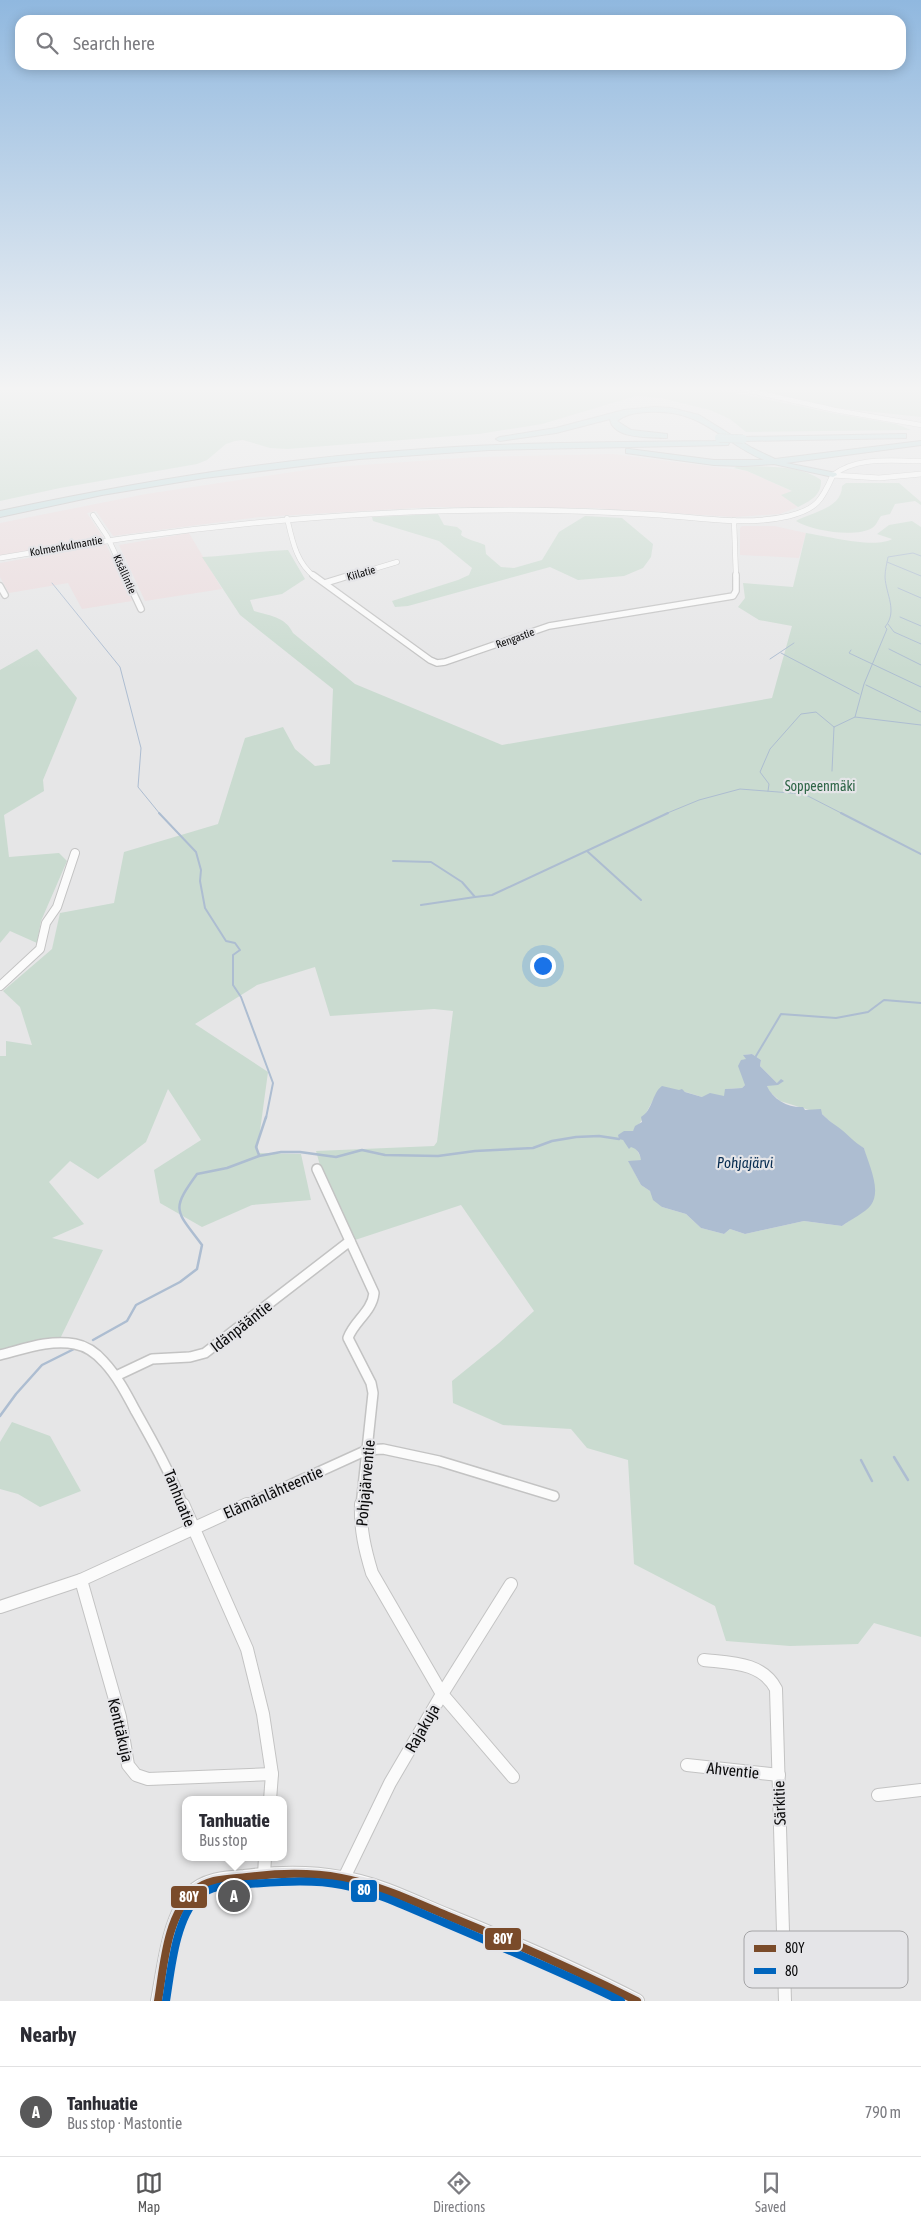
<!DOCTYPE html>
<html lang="en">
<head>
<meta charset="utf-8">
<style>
	body { margin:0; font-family:"Asap Condensed",sans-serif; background:#f7f7f7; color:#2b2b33 }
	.you { position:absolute; left:542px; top:965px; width:18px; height:18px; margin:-12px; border:4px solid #fff; border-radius:50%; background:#1a73e8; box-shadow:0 0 0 8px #1a73e833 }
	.badge { display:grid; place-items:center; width:32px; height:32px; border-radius:50%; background:#585859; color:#fff; font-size:16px; font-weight:700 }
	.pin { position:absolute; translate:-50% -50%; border:2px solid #fff; box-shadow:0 1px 5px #0006 }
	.popup { position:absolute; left:182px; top:1796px; width:105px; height:65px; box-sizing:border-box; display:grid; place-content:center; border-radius:10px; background:#fff; filter:drop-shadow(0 1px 4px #0005); font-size:16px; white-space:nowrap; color:#7c7c81 }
	.popup b { font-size:19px; color:#2b2b33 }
	.popup::after { content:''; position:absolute; left:50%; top:100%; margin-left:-10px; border:10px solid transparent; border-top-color:#fff }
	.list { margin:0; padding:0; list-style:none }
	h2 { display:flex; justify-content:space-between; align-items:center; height:65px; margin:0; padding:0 20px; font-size:21px }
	h2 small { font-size:16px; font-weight:400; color:#7c7c81 }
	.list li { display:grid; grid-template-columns:32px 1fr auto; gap:15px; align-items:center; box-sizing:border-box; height:90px; padding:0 20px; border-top:1px solid #e1e1e2 }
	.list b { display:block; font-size:19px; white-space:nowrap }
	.list p { margin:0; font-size:16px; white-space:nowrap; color:#7c7c81 }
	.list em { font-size:16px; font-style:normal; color:#7c7c81 }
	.icon { flex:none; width:28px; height:28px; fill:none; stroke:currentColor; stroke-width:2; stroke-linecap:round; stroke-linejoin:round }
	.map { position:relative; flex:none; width:921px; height:2001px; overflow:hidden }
	.search { position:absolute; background:#fff; box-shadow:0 2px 12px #0003; left:15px; right:15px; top:15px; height:55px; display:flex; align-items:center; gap:12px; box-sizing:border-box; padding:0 18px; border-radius:15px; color:#7c7c81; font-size:19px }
	.sheet { height:155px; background:#fff }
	nav { display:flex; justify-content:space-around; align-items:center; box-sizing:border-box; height:70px; border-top:1px solid #e1e1e2; background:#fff; font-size:14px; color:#7c7c81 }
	nav a { display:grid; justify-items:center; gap:2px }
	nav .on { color:#585859 }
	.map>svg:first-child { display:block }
	.industrial { fill:#ebdcde }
	.green { fill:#cadbd0; fill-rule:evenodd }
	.water { fill:#adbdd1 }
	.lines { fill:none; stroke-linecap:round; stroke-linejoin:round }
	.stream-far2 { stroke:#adbdd1; stroke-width:1 }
	.stream-far1 { stroke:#adbdd1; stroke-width:2 }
	.stream { stroke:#adbdd1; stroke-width:2.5 }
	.minor-far4-casing { stroke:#c3c3c3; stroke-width:5.5 }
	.minor-far3-casing { stroke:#c3c3c3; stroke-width:8 }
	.minor-far2-casing { stroke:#c3c3c3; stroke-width:10 }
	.minor-far1-casing { stroke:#c3c3c3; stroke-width:12 }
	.minor-casing { stroke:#c3c3c3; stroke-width:14 }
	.tertiary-far1-casing { stroke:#c3c3c3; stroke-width:6 }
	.tertiary-casing { stroke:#c3c3c3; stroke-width:16 }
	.motorway-casing { stroke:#c1c1c1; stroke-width:2 }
	.minor-far4 { stroke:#fbfbfb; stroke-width:4.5 }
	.minor-far3 { stroke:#fbfbfb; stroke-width:5.5 }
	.minor-far2 { stroke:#fbfbfb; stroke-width:8 }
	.minor-far1 { stroke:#fbfbfb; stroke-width:9 }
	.minor { stroke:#fbfbfb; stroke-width:12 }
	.tertiary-far1 { stroke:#fbfbfb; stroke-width:5 }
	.tertiary { stroke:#fbfbfb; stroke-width:14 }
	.motorway { fill:#c6dee0; fill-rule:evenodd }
	.motorway-bridge-casing { stroke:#c1c1c1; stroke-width:9; stroke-linecap:butt }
	.motorway-bridge { stroke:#c6dee0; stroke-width:8 }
	.bus-1-casing { stroke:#e5e5e8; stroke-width:12 }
	.bus-2-casing { stroke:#e5e5e8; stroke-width:12 }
	.bus-1 { stroke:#7a4b2a; stroke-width:8 }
	.bus-2 { stroke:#0065bd; stroke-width:8 }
	.labels { text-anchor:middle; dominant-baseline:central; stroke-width:4.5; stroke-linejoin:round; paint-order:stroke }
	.far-street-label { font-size:11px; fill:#0b0b0c; stroke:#e5e5e8 }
	.park-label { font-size:14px; fill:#2e6546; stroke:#e5e5e8 }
	.water-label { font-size:15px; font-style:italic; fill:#082d51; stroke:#e5e5e8 }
	.near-street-label { font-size:16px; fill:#0b0b0c; stroke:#e5e5e8 }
	.key { fill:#e5e5e8; stroke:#a4a4a6; stroke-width:1 }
	.key-label { font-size:14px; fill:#0b0b0c }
	.line-badge { stroke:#e5e5e8; stroke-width:2 }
	.badge-label { font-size:14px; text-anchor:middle; font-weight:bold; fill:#fff }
</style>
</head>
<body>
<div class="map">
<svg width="921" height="2001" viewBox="0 0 921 2001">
	<rect width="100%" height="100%" fill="#e6e6e7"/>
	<!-- industrial -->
	<g class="industrial">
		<polygon points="613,454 747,471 793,492 782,495 798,507 780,514 734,517 591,508 433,507 260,517 113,536 96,511 87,513 103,537 0,556 0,523 146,494 320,468 476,457"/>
		<polygon points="742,526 774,526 806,533 799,558 740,555 740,528"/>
		<polygon points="189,533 222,589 145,601 119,545"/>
		<polygon points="106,544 132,601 82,609 68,583 9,593 0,577 0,563"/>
	</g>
	<!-- green -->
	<g class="green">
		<polygon points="0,390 721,390 837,414 896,424 911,430 746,432 730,419 710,410 661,398 636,396 542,424 479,434 287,449 270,448 243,440 235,441 226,444 207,460 197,464 60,488 0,501"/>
		<polygon points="759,390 921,390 921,417 837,408"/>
		<path d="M738,466C763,467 800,464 821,480C822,495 810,501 798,507L781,495L792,491L747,471L734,468Z"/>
		<path d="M846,483H899L921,502V505L915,501L895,504L890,514L881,516C878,520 876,526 872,528C855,538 813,531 796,521C811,512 842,509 842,486Z"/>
		<path d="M438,514L444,525L457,527L462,531L461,535C467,540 477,541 485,545L486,554L501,567L514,568L542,560L559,532L585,516L622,518L653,544L651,557L643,568L624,576L578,580L550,567L408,606L395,607L392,601L458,580L469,575L472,568L439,541L373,521L372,517Z"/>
		<path d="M912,521L921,527V1637L874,1623L858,1644L790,1646L726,1641L715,1606L634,1564L628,1460L587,1448L571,1429L503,1425L453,1403L452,1381L499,1343L534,1311L461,1205L355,1240L321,1169L316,1151L434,1146L437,1142L453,1011L434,1009L330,1016L315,967L257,985L195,1024L268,1072L257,1153L301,1154L311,1200L252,1205L202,1227L160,1203L154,1170L201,1140L168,1089L146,1142L98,1179L70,1161L49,1182L84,1224L52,1238L103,1250L58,1343L0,1355V1056H6V1041L32,1045L20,1007L3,991L52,949L60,913L114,903L124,852L218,824L245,738L283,727L295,749L315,766L330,764L333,689L240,615L202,557C231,556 259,551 288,550L305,579L282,594L250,600L254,611C268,615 286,617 293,633L355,684L502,745L772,698L792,626L759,620L738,607L745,598L743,583L793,587L806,533C826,536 876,549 892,539L877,534L889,525ZM752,1054L761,1060L760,1066L777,1083L767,1086L770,1092L780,1101L822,1114L851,1141L864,1148L867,1161L852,1219L842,1226L804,1221L745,1234L730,1229L724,1234L701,1228L686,1214L662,1207L650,1191L641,1185L629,1162L642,1160L636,1148L623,1140L624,1131H633C644,1121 649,1105 658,1092L679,1090L702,1097L725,1096V1089L742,1088L745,1085L747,1059L744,1055Z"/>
		<polygon points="37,649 77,698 43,780 44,791 4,815 9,857 59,853 67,861 41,921 37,943 10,931 0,943 0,670"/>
		<polygon points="12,1422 50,1436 81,1491 40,1507 18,1494 0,1489 0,1442"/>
	</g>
	<!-- water -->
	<path class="water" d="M752,1054L761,1060L760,1066L777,1083L781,1079L784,1081L778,1085L767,1086C773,1100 789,1108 803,1107L805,1110L821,1109L822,1114C827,1119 832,1123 838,1127C847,1133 853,1142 864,1148C868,1163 882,1190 871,1205C865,1213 851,1219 842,1226L804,1221L745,1234L730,1229L724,1234L701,1228L686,1214L662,1207L653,1200L650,1191L641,1185L628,1161L641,1160C640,1154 638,1149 631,1147L629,1149L623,1140L619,1139L618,1135L624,1131H633L635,1126L642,1122L641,1117C653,1110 652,1093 662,1086L679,1090L682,1089L685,1092L702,1097L710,1093L724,1096L725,1089L742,1088L745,1085L738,1066L741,1060L746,1059L743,1055Z"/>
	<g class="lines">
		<!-- stream-far2 -->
		<g class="stream-far2">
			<polyline points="887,562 921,576"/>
			<polyline points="52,583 120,667 141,748 138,787 160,814"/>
			<polyline points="898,588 921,598"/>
			<polyline points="900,617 921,626"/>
			<polyline points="888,624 894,632 921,644"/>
			<polyline points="889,649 921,665"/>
			<polyline points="851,650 849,653 921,687"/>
			<polyline points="781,653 859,694"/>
			<polyline points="770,659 794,643"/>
			<polyline points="866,685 921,712"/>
			<path d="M855,717L864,684L887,629L885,627C898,611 886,595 885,577C885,570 887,563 888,557L913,553L921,556"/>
			<polyline points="832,771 834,727 855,717 921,725"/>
			<polyline points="768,791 769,784 760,772 770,749 801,714 816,712 834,727"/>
			<polyline points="665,814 699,800 740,789 804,794 843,814"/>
		</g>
		<!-- stream-far1 -->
		<g class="stream-far1">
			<polyline points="159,813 196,852 201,870 200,881 205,908 226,941 235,943 240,950 233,955 233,985 241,997 273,1083 266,1118"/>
			<polyline points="841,813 921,854"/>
			<polyline points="587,851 641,900"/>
			<polyline points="393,861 431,862 462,882 475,897 492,895 668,813"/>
			<polyline points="421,905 475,897"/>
			<polyline points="756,1056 781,1014 836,1018 868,1012 884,1000 921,1003"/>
		</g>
		<!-- stream -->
		<g class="stream">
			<polyline points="259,1155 256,1147 266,1117"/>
			<path d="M93,1340L127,1321L136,1305L180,1282L197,1269L202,1245C176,1210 170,1211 197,1174L227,1168L259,1156L281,1152H300L336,1157L362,1150L385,1155L438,1156L475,1151L533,1148L552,1141L576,1137L599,1136L619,1139"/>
			<polyline points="0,1416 16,1394 42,1365 76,1348"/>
			<polyline points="894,1457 908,1480"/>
			<polyline points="861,1460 872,1481"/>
		</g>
		<!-- minor-far4 casing -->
		<g class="minor-far4-casing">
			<g id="minor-far4">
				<polyline points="746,390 835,410 921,425"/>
				<path d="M833,475C857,456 892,461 921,461"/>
				<polyline points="93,515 107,536 126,577"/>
				<path d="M287,518C292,539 296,563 315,577"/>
				<polyline points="734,520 736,577"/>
				<polyline points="347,577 397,562"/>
			</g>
		</g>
		<!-- minor-far3 casing -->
		<g class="minor-far3-casing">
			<g id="minor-far3">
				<polyline points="125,575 141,609"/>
				<polyline points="313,575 430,660 437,663 445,662 549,626 733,596 736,591 736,575"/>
				<polyline points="325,583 351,575"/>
				<polyline points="0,586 5,595"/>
			</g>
		</g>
		<!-- minor-far2 casing -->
		<g class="minor-far2-casing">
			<polyline id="minor-far2" points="0,986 40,949 46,923 57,907 75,853"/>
		</g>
		<!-- minor-far1 casing -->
		<g class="minor-far1-casing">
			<g id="minor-far1">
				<path d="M317,1169L374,1293C372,1312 354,1321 348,1338L371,1383L373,1393L361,1506"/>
				<path d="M0,1355C24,1349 50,1339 75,1344C86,1346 97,1354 104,1362C117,1376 126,1393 135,1410C153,1442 170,1472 183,1506"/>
				<polyline points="116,1376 152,1359 190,1357 205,1353 350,1241"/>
				<polyline points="244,1506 367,1450 383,1449 439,1461 554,1496"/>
			</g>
		</g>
		<!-- minor casing -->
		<g class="minor-casing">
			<g id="minor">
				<polyline points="183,1504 247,1649 263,1714 272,1774 270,1800"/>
				<path d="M361,1504C360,1529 365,1550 372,1573L442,1694L513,1777"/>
				<polyline points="81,1580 120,1717 128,1765 136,1775 148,1779 272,1774"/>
				<polyline points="0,1607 81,1580 247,1504"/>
				<path d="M704,1660C731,1663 762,1662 776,1689L785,2001"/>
				<polyline points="687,1765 779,1775"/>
				<polyline points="878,1795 921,1790"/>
				<polyline points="264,1875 265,1857"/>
				<polyline points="344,1878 390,1783 442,1694 511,1584"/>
			</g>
		</g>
		<!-- tertiary-far1 casing -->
		<g class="tertiary-far1-casing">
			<path id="tertiary-far1" d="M0,558C171,528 336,510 509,510C559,510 610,512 660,515C702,518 747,526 789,516C817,509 822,500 833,475L879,478L921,474"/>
		</g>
		<!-- tertiary casing -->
		<g class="tertiary-casing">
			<path id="tertiary" d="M158,2001C164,1970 169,1917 191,1894C203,1880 226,1878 244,1877C276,1873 309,1872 341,1878C379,1884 413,1902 448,1916C512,1942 575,1969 637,2001"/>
		</g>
		<!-- motorway casing -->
		<g class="motorway-casing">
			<g id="motorway">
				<path d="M655,407L671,408L699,415L752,448L775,459L921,441V445L786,463L836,473L837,475L833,477L774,464L743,466L714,465L626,453V449H629L714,460H764C718,440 702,408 646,412C635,413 626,414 617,421L631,430L667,434V438H664C648,437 613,439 610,419L556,433L500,441L496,439L500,437L556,428L624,410Z"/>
				<polygon points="903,434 906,434 906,438 743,441 739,439 743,437"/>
				<path d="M725,441L729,443L728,445L489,450L359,459L204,478L102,495L0,517V511C136,482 273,459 411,450C516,442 620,442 725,441Z"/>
			</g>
		</g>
		<!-- minor-far4 -->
		<use href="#minor-far4" class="minor-far4"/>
		<!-- minor-far3 -->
		<use href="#minor-far3" class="minor-far3"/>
		<!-- minor-far2 -->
		<use href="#minor-far2" class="minor-far2"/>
		<!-- minor-far1 -->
		<use href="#minor-far1" class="minor-far1"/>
		<!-- minor -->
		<use href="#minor" class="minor"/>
		<!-- tertiary-far1 -->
		<use href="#tertiary-far1" class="tertiary-far1"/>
		<!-- tertiary -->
		<use href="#tertiary" class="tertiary"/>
		<!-- motorway -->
		<use href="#motorway" class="motorway"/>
		<!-- motorway-bridge casing -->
		<g class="motorway-bridge-casing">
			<polyline id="motorway-bridge" points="719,438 743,439"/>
		</g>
		<!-- motorway-bridge -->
		<use href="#motorway-bridge" class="motorway-bridge"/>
		<!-- bus-1 casing -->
		<g class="bus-1-casing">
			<path id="bus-1" d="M158,2001C164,1966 166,1917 194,1891C208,1878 229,1879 247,1877C279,1873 310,1872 341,1878C379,1885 413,1901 448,1916C512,1942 575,1970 637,2001"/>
		</g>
		<!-- bus-2 casing -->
		<g class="bus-2-casing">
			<path id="bus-2" d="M166,2001C171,1971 175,1920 198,1897C210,1885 232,1885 248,1884C279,1882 311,1879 342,1885C378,1892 411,1909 445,1923C504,1948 563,1973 621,2001"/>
		</g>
		<!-- bus-1 -->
		<use href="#bus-1" class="bus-1"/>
		<!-- bus-2 -->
		<use href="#bus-2" class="bus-2"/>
	</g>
	<!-- sky -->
	<linearGradient id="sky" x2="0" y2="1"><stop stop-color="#90b8df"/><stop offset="0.58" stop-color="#f4f4f4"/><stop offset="1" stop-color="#f4f4f4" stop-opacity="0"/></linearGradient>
	<rect width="921" height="670" fill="url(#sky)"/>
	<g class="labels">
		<!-- far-street labels -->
		<g class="far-street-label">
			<text transform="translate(66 546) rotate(-10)">Kolmenkulmantie</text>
			<text transform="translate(361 573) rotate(-16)">Kiilatie</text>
			<text transform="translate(125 574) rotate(66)">Kisällintie</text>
			<text transform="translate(515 638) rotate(-20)">Rengastie</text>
		</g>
		<!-- park labels -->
		<g class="park-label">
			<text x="820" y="786">Soppeenmäki</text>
		</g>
		<!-- water labels -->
		<g class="water-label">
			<text x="745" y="1162">Pohjajärvi</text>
		</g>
		<!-- near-street labels -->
		<g class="near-street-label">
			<text transform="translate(241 1326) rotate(-38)">Idänpääntie</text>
			<text transform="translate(365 1483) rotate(-85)">Pohjajärventie</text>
			<text transform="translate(273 1492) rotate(-24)">Elämänlähteentie</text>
			<text transform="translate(180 1498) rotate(68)">Tanhuatie</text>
			<text transform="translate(422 1728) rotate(-60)">Rajakuja</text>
			<text transform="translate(121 1730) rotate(77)">Kenttäkuja</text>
			<text transform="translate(733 1770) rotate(6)">Ahventie</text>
			<text transform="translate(779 1803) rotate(-92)">Särkitie</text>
		</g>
	</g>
	<!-- legend -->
	<rect x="744" y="1931" width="164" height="57" rx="8" class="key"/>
	<rect x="754" y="1945" width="22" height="7" fill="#7a4b2a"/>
	<rect x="754" y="1968" width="22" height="6" fill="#0065bd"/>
	<g class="key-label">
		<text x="785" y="1953">80Y</text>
		<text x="785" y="1976">80</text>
	</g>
	<g class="line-badge">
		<rect x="350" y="1879" width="28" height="24" rx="5" fill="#0065bd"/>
		<rect x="170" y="1885" width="38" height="24" rx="5" fill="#7a4b2a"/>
		<rect x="484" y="1927" width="38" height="24" rx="5" fill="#7a4b2a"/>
	</g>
	<g class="badge-label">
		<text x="364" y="1895">80</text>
		<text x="189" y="1902">80Y</text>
		<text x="503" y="1944">80Y</text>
	</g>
</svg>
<div class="you"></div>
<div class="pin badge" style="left:234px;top:1896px">A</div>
<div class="popup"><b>Tanhuatie</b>Bus stop</div>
<div class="search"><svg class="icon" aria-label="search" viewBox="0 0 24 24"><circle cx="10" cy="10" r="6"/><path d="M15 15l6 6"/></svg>Search here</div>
</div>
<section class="sheet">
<h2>Nearby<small></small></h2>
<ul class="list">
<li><span class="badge">A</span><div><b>Tanhuatie</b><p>Bus stop · Mastontie</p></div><em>790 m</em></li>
</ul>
</section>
<nav>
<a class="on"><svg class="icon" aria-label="map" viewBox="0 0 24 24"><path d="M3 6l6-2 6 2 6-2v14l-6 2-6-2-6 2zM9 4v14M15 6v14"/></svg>Map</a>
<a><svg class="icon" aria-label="directions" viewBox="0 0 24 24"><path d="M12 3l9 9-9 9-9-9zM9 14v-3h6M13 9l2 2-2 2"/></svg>Directions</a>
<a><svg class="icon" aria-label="saved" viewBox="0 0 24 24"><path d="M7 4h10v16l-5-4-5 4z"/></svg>Saved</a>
</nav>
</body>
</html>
